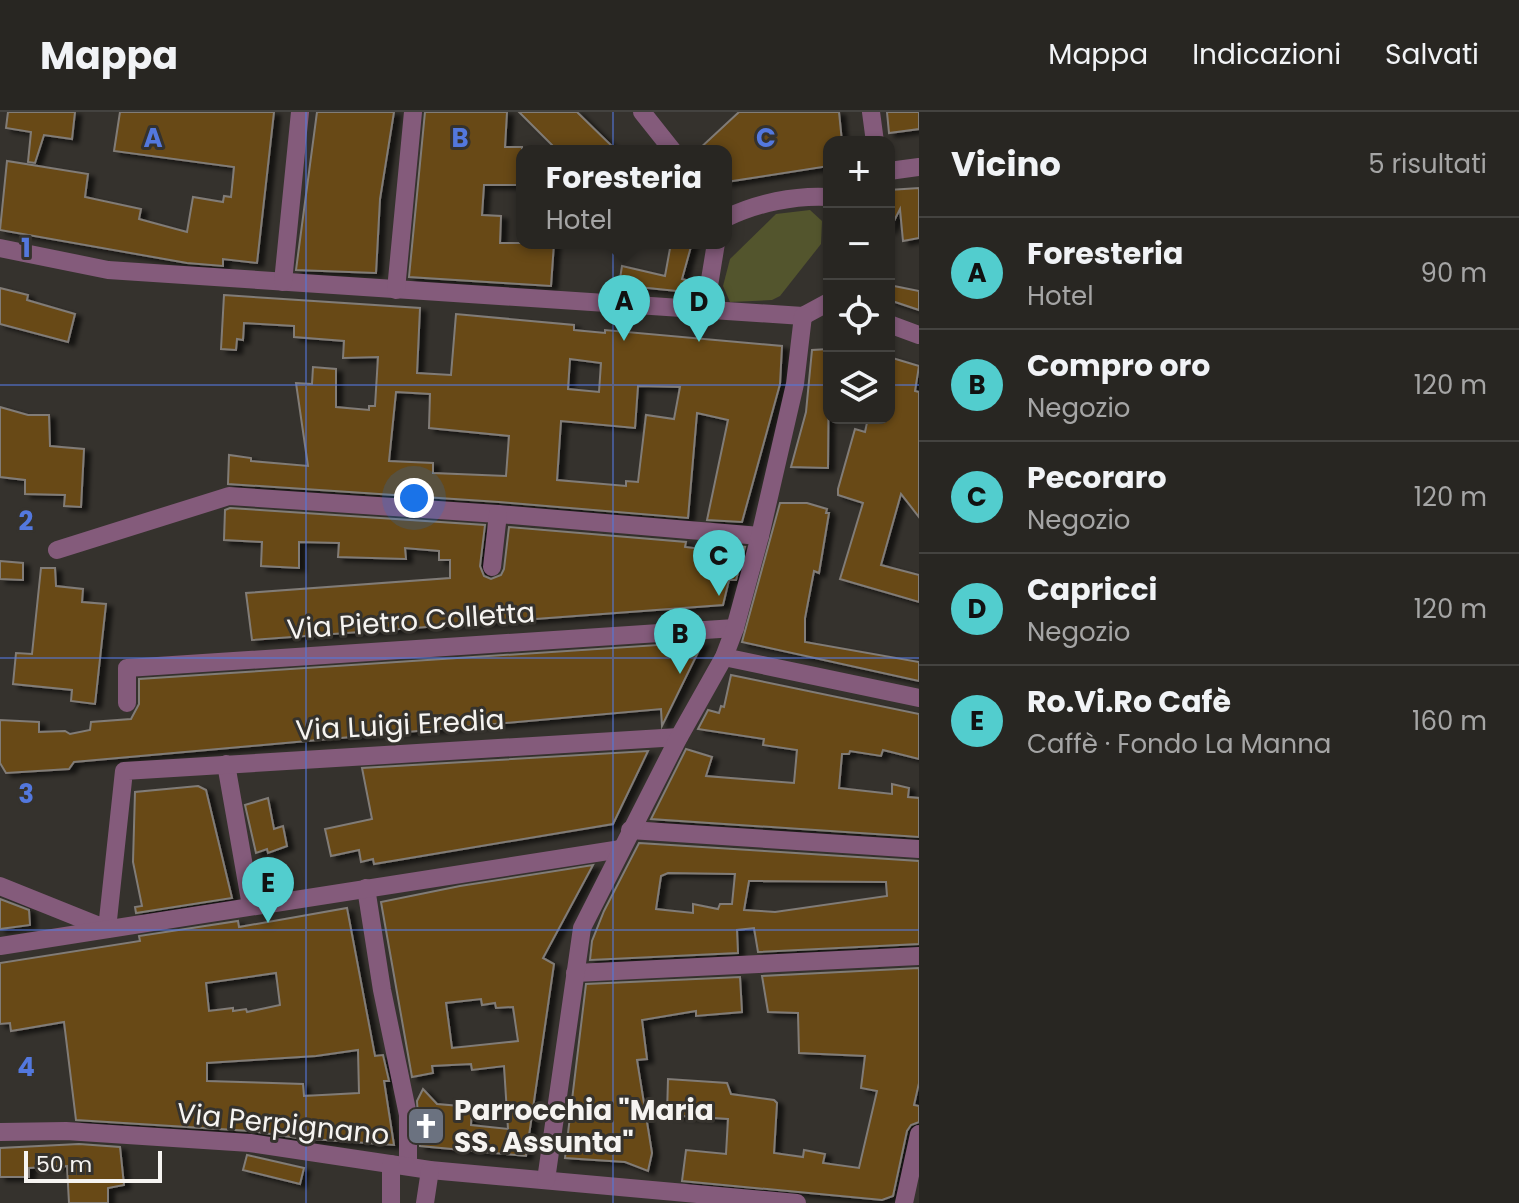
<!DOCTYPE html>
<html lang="it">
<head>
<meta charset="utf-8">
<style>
	body { margin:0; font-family:Poppins,sans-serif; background:#34322f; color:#f1f3f6 }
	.controls { position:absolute; right:24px; top:24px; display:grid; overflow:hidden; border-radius:16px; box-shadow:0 2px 6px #0004 }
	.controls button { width:72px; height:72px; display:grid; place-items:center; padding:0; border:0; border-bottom:2px solid #444340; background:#282622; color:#f1f3f6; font:40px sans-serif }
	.scale { position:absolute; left:24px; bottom:20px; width:138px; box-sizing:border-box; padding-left:8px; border:4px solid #f6f4f1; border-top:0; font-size:22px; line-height:28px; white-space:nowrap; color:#f6f4f1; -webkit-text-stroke:6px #35322d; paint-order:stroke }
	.you { position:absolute; left:414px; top:386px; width:28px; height:28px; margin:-20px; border:6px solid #fff; border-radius:50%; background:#1a73e8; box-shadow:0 0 0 12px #1a73e833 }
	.badge { display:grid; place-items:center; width:52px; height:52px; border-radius:50%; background:#52cdce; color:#111; font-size:26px; font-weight:700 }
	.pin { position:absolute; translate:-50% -66px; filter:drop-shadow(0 2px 4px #0008) }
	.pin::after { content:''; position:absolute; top:42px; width:28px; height:24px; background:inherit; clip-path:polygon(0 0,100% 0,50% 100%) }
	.popup { position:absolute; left:516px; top:33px; width:216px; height:104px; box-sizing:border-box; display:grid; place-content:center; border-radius:16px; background:#282622; filter:drop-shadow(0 2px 6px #0005); font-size:26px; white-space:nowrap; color:#a5a5a5 }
	.popup b { font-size:30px; color:#f1f3f6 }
	.popup::after { content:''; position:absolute; left:50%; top:100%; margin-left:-16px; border:16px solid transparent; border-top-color:#282622 }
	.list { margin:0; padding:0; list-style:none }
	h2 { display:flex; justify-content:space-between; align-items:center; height:104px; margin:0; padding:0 32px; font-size:34px }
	h2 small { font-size:26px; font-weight:400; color:#a5a5a5 }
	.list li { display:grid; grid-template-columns:52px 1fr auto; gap:24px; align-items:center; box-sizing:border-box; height:112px; padding:0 32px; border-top:2px solid #444340 }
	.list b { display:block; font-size:30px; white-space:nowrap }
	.list p { margin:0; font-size:26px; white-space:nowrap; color:#a5a5a5 }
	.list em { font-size:26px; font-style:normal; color:#a5a5a5 }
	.icon { flex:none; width:44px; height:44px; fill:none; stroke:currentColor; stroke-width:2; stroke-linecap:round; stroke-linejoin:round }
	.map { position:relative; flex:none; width:919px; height:1091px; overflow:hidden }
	header { display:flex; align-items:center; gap:48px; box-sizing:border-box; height:112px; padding:0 40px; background:#282622; border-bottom:2px solid #444340 }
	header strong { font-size:38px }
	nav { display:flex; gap:44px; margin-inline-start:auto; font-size:28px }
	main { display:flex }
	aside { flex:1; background:#282622 }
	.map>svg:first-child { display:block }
	.green { fill:#53552d }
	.building { fill:#674816; stroke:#817c77; stroke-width:2; fill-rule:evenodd; filter:url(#shadow) }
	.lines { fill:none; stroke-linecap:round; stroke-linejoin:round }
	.minor { stroke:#845b7b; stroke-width:18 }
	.grid { fill:none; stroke:#5378de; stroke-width:2; stroke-opacity:0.55 }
	.labels { text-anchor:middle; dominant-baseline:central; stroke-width:6; stroke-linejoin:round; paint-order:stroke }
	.street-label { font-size:28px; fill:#f6f4f1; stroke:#35322d }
	.poi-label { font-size:28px; font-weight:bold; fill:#f6f4f1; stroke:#35322d; text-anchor:start }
	.grid-label { font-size:26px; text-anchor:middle; font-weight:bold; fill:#5378de; stroke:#35322d; stroke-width:6; stroke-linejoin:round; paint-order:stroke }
</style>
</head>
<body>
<header>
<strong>Mappa</strong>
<nav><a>Mappa</a><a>Indicazioni</a><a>Salvati</a></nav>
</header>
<main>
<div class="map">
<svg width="919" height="1091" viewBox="0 0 919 1091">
	<defs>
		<filter id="shadow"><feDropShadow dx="6" dy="3.5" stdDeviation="2" flood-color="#0009"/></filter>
	</defs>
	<rect width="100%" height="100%" fill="#35322d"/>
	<!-- green -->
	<polygon class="green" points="810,98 822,109 821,132 780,184 772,188 730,190 723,174 730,147 776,102"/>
	<!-- building -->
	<g class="building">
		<polygon points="8,0 75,0 72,27 44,23 35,51 28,50 31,20 6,16"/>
		<polygon points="120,0 274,0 257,151 223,147 223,154 187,151 0,118 7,49 88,62 85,85 141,97 139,107 187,120 193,85 223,90 224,84 231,85 234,55 114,39"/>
		<polygon points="317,0 394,0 380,87 376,161 296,158"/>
		<polygon points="425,0 507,0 505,35 522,35 522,73 484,73 482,103 501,104 500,131 554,131 551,174 409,165"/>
		<polygon points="519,0 577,0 617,39 558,39"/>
		<polygon points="739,0 839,0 842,30 829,30 829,54 726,70 726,39 697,39"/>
		<polygon points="887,0 919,0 919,17 889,21"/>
		<polygon points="919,76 919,126 903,129 900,97 889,119 889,78"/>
		<polygon points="671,131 692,131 682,167 697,171 696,181 619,173 622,154 665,164"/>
		<polygon points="889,173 919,179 919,198 889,188"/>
		<polygon points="0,176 28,183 27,188 75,202 68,230 0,212"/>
		<path d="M224,183L420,196L417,261L451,263L456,202L574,213V218L605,221V218L782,234L780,272L742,410L707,408L728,308L697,301L688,406L499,390L228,372L229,343L251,346V349L308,354L296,271L312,272L313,255L336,257V295L369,298V294H375L378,245L343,246L344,229L294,225V214L244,211L243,228L237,227L236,238L221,237ZM570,247L601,251L599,280L568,277ZM638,274L680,275L674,307L646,303L638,370L626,369V374L557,368L561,309L635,316ZM396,280L430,282L429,316L509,324L506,364L433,361V351L389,349Z"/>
		<polygon points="829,237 828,356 791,355 806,300 812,238"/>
		<polygon points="889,245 919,254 915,279 919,280 919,405 901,382 881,453 919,463 919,490 840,467 863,391 838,383 838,377 855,317 865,320 868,306 889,306"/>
		<polygon points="0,295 28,303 49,303 50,334 84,337 81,395 64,394 65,383 25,382 25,368 0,365"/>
		<polygon points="780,391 807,391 827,397 826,401 829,401 819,461 814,459 805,506 805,530 919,550 919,569 742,530"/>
		<polygon points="230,396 485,413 480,454 484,464 491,467 501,463 504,457 509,415 686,430 685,435 701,437 702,431 745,435 736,468 729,468 723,493 252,528 246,481 450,466 450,448 439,448 439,439 405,436 406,447 338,445 339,431 299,430 299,456 261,454 262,430 224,428 225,398"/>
		<polygon points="0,449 23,451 23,468 0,467"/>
		<polygon points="41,456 55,456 56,474 83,477 82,490 106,492 95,592 71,589 72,578 13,572 16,541 32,542"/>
		<polygon points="703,530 662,614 661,597 74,650 69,657 6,661 0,651 0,608 39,610 39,620 65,619 70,622 90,618 91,610 131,607 139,592 139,567"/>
		<polygon points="731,563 919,602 919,647 883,638 881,644 850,639 849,642 842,642 839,676 892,682 892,672 909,676 908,685 919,686 919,725 651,707 686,637 712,645 706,664 794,671 797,638 763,633 764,627 698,617 708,598 719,601 721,594 724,595"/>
		<polygon points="648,639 613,712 374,752 373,747 361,750 359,738 331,744 325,717 372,707 362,656"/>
		<polygon points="198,674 206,678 232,786 136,801 135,795 142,794 133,750 135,680"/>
		<polygon points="268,686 274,717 283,714 287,734 268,741 267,737 256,741 245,693"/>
		<path d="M639,731L919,749V832L758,840L754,816L737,818L738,841L590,848L592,829L604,799ZM668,761L735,762L732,792H720L718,797L693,792V801L656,797L661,764ZM749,769L886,770L887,784L775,800L744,798Z"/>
		<path d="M593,753L543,846L554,852L526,1044L420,1034L417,989L423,977L437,992L472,995L471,1013L508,1017L504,954L472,958L471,952L432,954L433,961L412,965L381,790L460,774ZM481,887L482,893L495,891L496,896L513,895L518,929L452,936L446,891Z"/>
		<polygon points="0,787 29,798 30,813 0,817"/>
		<path d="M347,796L375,944L383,943L389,969H384L394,1033L298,1026L251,1019L76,1008L64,910L11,919L10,911L0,912V851L140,829L139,824L238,809L239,815ZM276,861L280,893L247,900L246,897L233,899V896L209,899L206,871ZM358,938L359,981L304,984L303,972L207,969V951L316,944Z"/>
		<polygon points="919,856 919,971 914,993 919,994 919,1010 911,1013 907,1019 893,1084 882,1088 682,1069 686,1038 726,1042 728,1007 667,1003 668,967 727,971 731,982 774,988 777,991 774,1041 803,1045 804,1038 825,1042 823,1051 859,1056 877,979 861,976 865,944 799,941 798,901 768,900 762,864"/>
		<polygon points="740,865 742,900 696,904 696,899 642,908 647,947 637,948 652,1041 648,1059 625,1050 565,1046 586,872"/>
		<polygon points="79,1032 120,1035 124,1073 108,1076 108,1091 69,1091 67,1054 29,1056 29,1065 0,1065 0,1036"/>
		<polygon points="247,1043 304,1056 300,1072 243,1058"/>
	</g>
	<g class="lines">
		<!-- minor -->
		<g class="minor">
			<polyline points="642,0 673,39"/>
			<polyline points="871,0 875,30"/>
			<polyline points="889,59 919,55"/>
			<path d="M726,106C757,91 795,83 829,85"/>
			<polyline points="0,136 108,158 803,204 827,191"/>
			<polyline points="283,170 300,0"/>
			<polyline points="396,178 413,0"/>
			<polyline points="705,198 716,131"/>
			<polyline points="889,212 919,223"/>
			<polyline points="57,438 229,384 498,402 760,424"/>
			<polyline points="492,455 498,402"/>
			<polyline points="724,545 919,586"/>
			<polyline points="127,591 127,556 735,516"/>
			<polyline points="226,652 251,794"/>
			<polyline points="630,718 919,737"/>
			<polyline points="0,774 107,817 124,659 679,625"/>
			<polyline points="366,776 382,878 408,1003 408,1054"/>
			<polyline points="0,834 621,737"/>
			<polyline points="575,861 919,844"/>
			<polyline points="0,1020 66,1019 250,1031 430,1058 797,1091"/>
			<polyline points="391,1052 391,1091"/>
			<polyline points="546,1068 582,816 679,625 724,545 735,516 760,424 795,272 803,204"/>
			<polyline points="425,1091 430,1058"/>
			<polyline points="904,1091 919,1022"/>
		</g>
	</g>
	<!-- grid -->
	<path class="grid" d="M306,0V1091M613,0V1091M0,273H829M889,273H919M0,546H919M0,818H919"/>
	<!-- icons -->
	<defs>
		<g id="church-square" transform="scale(2)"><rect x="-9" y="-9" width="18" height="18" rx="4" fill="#6b7280" stroke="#35322d"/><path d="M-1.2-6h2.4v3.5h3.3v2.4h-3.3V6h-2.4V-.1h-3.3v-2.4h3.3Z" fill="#fff"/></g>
	</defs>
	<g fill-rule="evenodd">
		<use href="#church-square" x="426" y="1014"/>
	</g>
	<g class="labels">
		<!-- street labels -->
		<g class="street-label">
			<text transform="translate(411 509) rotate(-4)">Via Pietro Colletta</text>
			<text transform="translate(400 613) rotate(-3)">Via Luigi Eredia</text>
			<text transform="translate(283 1012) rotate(6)">Via Perpignano</text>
		</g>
		<!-- poi labels -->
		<g class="poi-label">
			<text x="454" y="998">Parrocchia "Maria<tspan x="454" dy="32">SS. Assunta"</tspan></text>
		</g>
	</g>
	<g class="grid-label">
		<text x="153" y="35">A</text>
		<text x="460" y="35">B</text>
		<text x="766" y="35">C</text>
		<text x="26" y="145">1</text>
		<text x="26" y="418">2</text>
		<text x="26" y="691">3</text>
		<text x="26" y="964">4</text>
	</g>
</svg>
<div class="controls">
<button>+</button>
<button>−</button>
<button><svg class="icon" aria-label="locate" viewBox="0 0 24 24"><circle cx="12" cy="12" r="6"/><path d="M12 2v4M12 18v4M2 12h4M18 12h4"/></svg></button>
<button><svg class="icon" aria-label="layers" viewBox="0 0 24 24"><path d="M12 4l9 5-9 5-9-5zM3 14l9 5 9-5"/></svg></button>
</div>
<div class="scale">50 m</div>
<div class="you"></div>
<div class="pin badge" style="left:624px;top:229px">A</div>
<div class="popup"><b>Foresteria</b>Hotel</div>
<div class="pin badge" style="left:680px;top:562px">B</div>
<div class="pin badge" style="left:719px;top:484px">C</div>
<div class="pin badge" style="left:699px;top:230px">D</div>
<div class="pin badge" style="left:268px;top:811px">E</div>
</div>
<aside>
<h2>Vicino<small>5 risultati</small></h2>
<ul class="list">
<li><span class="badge">A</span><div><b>Foresteria</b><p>Hotel</p></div><em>90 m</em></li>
<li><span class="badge">B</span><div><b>Compro oro</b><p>Negozio</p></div><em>120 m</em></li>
<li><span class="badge">C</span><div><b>Pecoraro</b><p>Negozio</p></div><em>120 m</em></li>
<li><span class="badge">D</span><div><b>Capricci</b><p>Negozio</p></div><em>120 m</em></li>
<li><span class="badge">E</span><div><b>Ro.Vi.Ro Cafè</b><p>Caffè · Fondo La Manna</p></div><em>160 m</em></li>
</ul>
</aside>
</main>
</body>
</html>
